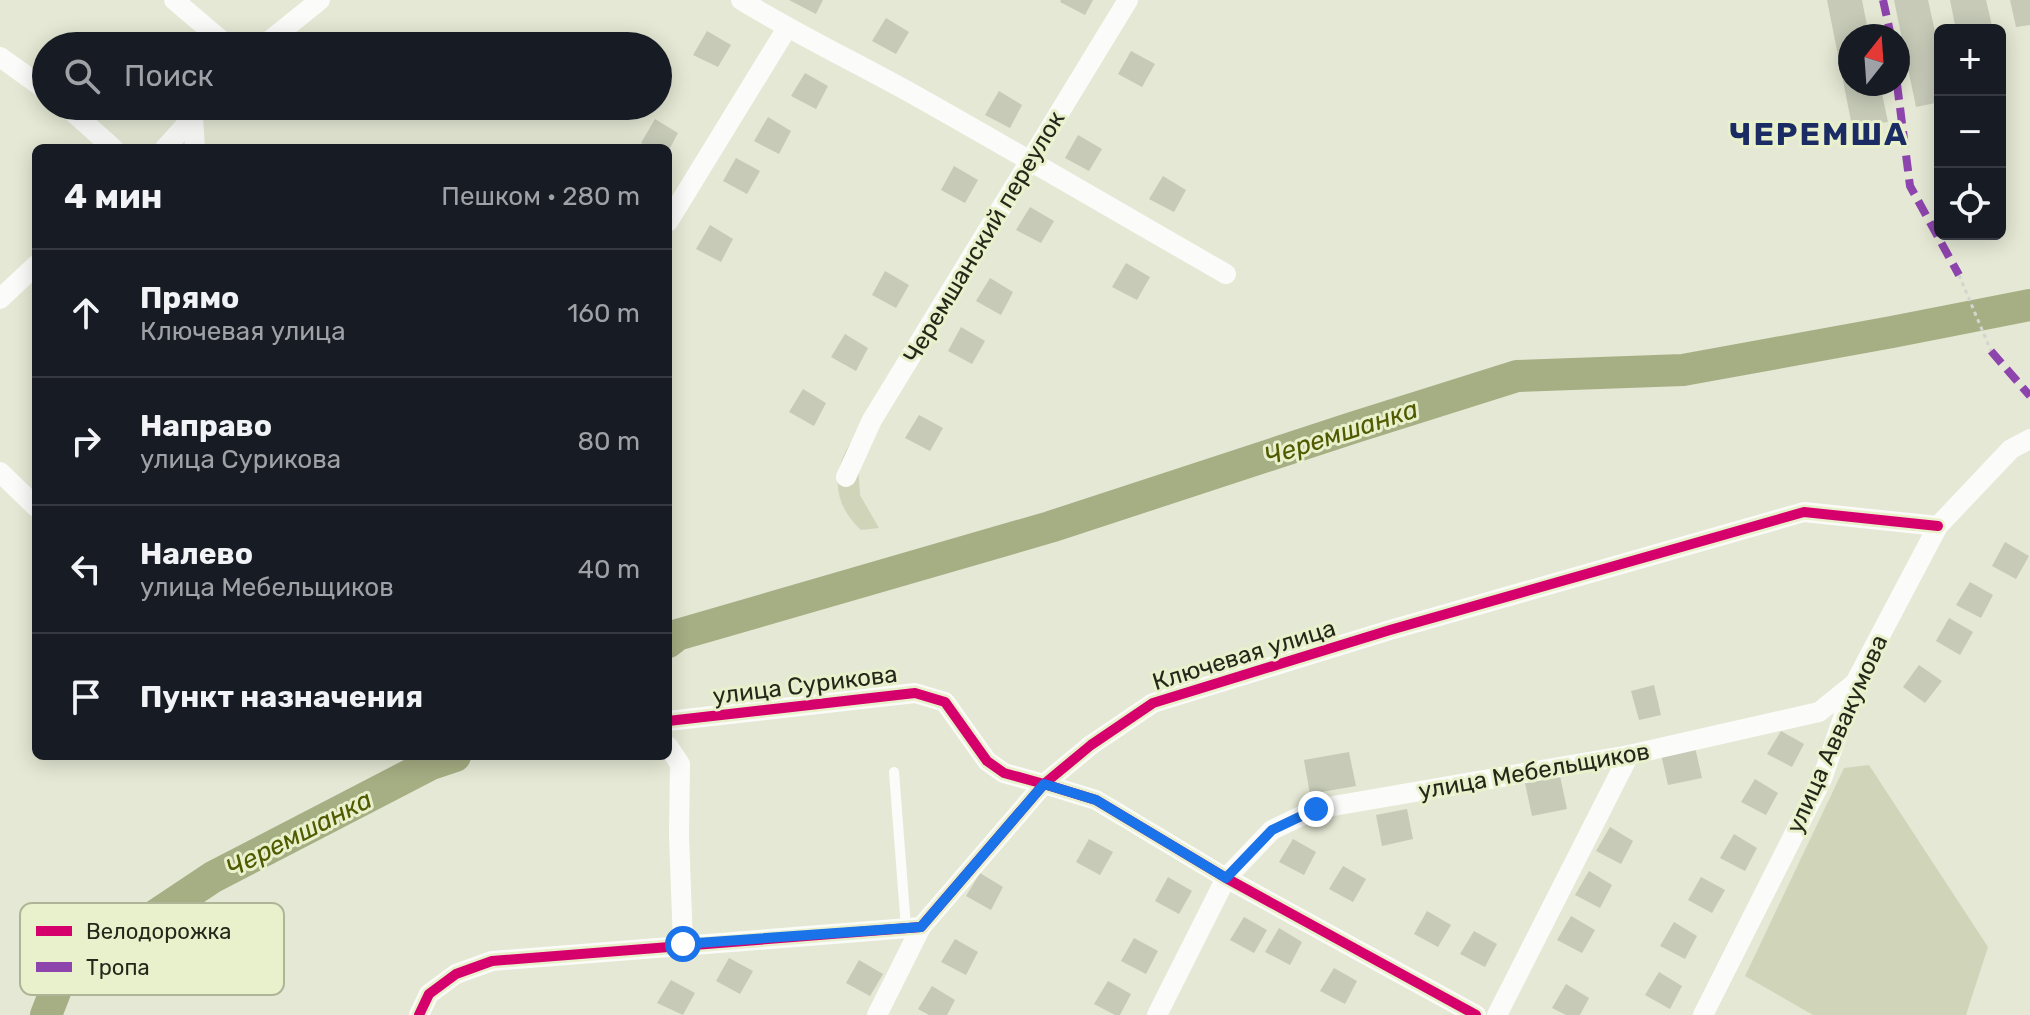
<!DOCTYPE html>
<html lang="ru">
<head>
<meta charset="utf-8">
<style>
	body { margin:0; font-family:Rubik,sans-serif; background:#20242c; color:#f1f3f6 }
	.controls { position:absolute; right:24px; top:24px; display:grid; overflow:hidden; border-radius:12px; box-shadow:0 4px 20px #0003 }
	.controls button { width:72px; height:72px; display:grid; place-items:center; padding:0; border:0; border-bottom:2px solid #363941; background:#171b24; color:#f1f3f6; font:40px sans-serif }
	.compass { position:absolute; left:1838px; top:24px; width:72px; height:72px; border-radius:50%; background:#171b24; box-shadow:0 4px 20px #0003; rotate:17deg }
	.stop { position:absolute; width:24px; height:24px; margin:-18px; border:6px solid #1a73e8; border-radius:50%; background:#fff }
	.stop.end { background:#1a73e8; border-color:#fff; box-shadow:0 2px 8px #0008 }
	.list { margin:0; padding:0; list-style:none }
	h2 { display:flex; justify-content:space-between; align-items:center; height:104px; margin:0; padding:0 32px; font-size:34px }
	h2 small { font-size:26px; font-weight:400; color:#9ea1a6 }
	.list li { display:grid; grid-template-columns:52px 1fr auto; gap:24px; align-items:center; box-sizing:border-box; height:128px; padding:0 32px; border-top:2px solid #363941 }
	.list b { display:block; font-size:30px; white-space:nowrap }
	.list p { margin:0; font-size:26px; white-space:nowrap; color:#9ea1a6 }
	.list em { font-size:26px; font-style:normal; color:#9ea1a6 }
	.icon { flex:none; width:44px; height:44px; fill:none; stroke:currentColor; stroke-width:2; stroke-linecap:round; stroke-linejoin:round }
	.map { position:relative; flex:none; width:2030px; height:1015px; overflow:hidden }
	.search { position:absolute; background:#171b24; box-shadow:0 4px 20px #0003; left:32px; top:32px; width:640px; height:88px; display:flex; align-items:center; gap:20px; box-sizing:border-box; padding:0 28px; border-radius:44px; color:#9ea1a6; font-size:30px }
	.panel { position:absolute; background:#171b24; box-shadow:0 4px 20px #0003; left:32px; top:144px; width:640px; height:616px; border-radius:12px }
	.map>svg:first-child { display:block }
	.green { fill:#d0d5ba }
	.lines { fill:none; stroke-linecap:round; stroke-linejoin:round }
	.river { stroke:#a6ae84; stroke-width:32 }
	.building { fill:#c6cab7 }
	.path { stroke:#d4d5cf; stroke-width:3; stroke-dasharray:4 4; stroke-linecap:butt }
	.service { stroke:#fbfcf9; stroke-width:10 }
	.minor { stroke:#fbfcf9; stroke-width:20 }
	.quiet { stroke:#8e44ad; stroke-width:8; stroke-dasharray:16 8; stroke-linecap:butt }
	.cycleway-casing { stroke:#e9f0cc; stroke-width:15 }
	.cycleway { stroke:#d6006c; stroke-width:10 }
	.route { stroke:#1a73e8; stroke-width:10 }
	.labels { text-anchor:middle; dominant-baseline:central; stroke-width:6; stroke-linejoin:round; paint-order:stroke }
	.street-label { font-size:24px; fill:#242719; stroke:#e9f0cc }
	.water-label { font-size:26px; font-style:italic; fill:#505a00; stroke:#e9f0cc }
	.district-label { font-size:32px; font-weight:bold; letter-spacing:2px; fill:#1a2c63; stroke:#e9f0cc }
	.key { fill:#e9f0cc; stroke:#aeb496; stroke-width:2 }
	.key-label { font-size:22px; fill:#242719 }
</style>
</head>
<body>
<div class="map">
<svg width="2030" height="1015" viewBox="0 0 2030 1015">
	<rect width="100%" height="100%" fill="#e4e8d4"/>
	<!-- green -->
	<g class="green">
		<path d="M853,439L858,462L860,495L879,528L861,530C832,503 831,471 853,439Z"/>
		<polygon points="1869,765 1988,947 1966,1015 1813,1015 1745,976 1844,768"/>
	</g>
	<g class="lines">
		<!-- river -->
		<g class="river">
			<polyline points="668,642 677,635 1050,527 1352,428 1517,376 1683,370 1892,332 2030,305"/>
			<polyline points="46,1015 60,979 213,877 431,764 455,756"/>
		</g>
	</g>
	<!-- building -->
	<g class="building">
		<polygon points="789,0 823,0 816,14"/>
		<polygon points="1061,0 1093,0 1085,15 1060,2"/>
		<polygon points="1827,0 1862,0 1869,36 1850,36 1850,84 1880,84 1888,122 1852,126"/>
		<polygon points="1894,0 1928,0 1940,54 1940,102 1916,107"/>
		<polygon points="1950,0 1986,0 1993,30 1956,30"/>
		<polygon points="2010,0 2030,0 2030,25 2016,27"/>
		<polygon points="886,18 909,32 896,54 872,41"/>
		<polygon points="707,31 731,45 718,67 693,55"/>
		<polygon points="1131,51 1155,64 1142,87 1118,74"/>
		<polygon points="805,73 828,86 816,109 791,96"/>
		<polygon points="999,91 1022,105 1010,128 985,115"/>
		<polygon points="768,117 791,131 779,154 754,141"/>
		<polygon points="655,119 678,133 670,148 651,148 641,143"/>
		<polygon points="1078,135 1102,149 1089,171 1065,158"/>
		<polygon points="736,158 760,171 747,194 723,181"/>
		<polygon points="954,166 978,180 965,203 941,190"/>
		<polygon points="1163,176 1186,190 1174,212 1149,199"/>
		<polygon points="1030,207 1054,221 1041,243 1016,230"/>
		<polygon points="710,225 733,239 721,262 696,249"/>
		<polygon points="1126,263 1150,277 1137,300 1112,287"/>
		<polygon points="885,271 909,285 896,308 872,295"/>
		<polygon points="990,278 1013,292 1001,315 976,301"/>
		<polygon points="961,327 985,341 972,364 948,351"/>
		<polygon points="845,334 868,348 856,371 831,357"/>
		<polygon points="803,389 826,403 814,426 789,412"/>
		<polygon points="919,415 943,428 930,451 905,438"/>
		<polygon points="2005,542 2029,556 2016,579 1992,566"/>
		<polygon points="1970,582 1993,595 1981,618 1956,605"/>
		<polygon points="1949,618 1973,632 1960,655 1936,641"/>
		<polygon points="1919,665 1942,681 1925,703 1903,687"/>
		<polygon points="1654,685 1661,715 1639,720 1631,691"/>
		<polygon points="1781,731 1804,744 1792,767 1767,754"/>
		<polygon points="1695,747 1702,778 1668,785 1661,754"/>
		<polygon points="1349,752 1356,786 1310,794 1304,760"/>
		<polygon points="1560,776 1567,809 1532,816 1525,783"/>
		<polygon points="1755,779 1778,793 1766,815 1741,802"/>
		<polygon points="1407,809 1413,839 1382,846 1376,815"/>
		<polygon points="1610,827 1633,841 1621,864 1596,851"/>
		<polygon points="1734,834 1757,848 1745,871 1720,858"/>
		<polygon points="1089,839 1113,852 1100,875 1076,862"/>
		<polygon points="1293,839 1316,852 1304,875 1279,862"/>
		<polygon points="1343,866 1366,879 1353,902 1329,889"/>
		<polygon points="1589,871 1612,885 1600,908 1575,895"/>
		<polygon points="980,873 1003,887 991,910 966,896"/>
		<polygon points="1168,877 1192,891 1179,914 1155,901"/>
		<polygon points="1701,877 1725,890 1712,913 1688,900"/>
		<polygon points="1427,911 1451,925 1438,947 1414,934"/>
		<polygon points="1571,916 1595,930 1582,953 1557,940"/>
		<polygon points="1244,917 1267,930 1254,953 1230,940"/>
		<polygon points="1674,922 1697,936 1685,959 1660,946"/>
		<polygon points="1279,928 1302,942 1290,965 1265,952"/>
		<polygon points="1474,931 1497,944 1485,967 1460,954"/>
		<polygon points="1134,938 1158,951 1146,974 1121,961"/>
		<polygon points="955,939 978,952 966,975 941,962"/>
		<polygon points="729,958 753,971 740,994 716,981"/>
		<polygon points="859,960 883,974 870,996 846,983"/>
		<polygon points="1334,968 1357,981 1345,1004 1320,991"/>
		<polygon points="1659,972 1682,986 1670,1009 1645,995"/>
		<polygon points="671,980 695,993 683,1015 657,1003"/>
		<polygon points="1108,981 1131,994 1120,1015 1115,1015 1094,1004"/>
		<polygon points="1566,984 1589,998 1580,1015 1566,1015 1552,1008"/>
		<polygon points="932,986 955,1000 947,1015 929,1015 918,1009"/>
	</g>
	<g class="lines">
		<!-- path -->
		<polyline class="path" points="1959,275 1991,351"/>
		<!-- service -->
		<polyline class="service" points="894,772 906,928"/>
		<!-- minor -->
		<g class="minor">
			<polyline points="174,0 228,46"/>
			<path d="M741,0C798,35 859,64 918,97C1021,155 1123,215 1226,274"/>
			<polyline points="263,46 320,0"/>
			<polyline points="0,57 46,90"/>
			<polyline points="66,106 113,148"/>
			<polyline points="193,118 195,148"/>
			<polyline points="165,148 203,106"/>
			<polyline points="668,222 787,28"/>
			<polyline points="0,299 36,265"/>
			<polyline points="0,472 36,507"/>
			<polyline points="846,477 872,420 1128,0"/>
			<polyline points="668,721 915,693 945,702 987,761 1004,773 1044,784 1096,800 1226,878 1476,1015"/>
			<polyline points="668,746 680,764 679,835 683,944"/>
			<polyline points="419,1015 429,994 456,974 492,961 921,927 1044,784 1091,745 1153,703 1390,630 1804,512 1938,526"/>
			<polyline points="877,1015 921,927"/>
			<polyline points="1157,1015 1226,878 1272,830 1316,809 1629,755 1819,712 1855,683"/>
			<polyline points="1497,1015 1629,755"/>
			<polyline points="1703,1015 1822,779 1855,683 1938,526 2011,449 2030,439"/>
		</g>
		<!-- quiet -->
		<g class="quiet">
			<polyline points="1883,0 1891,36"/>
			<polyline points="1897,84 1910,186 1959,275"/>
			<polyline points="1991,351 2030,396"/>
		</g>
		<!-- cycleway casing -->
		<g class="cycleway-casing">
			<g id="cycleway">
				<polyline points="668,721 915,693 945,702 987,761 1004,773 1044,784 1096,800 1226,878 1476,1015"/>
				<polyline points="419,1015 429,994 456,974 492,961 921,927 1044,784 1091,745 1153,703 1390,630 1804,512 1938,526"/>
			</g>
		</g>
		<!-- cycleway -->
		<use href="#cycleway" class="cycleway"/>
	</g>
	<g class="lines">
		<!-- route -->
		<polyline class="route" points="683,944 921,927 1044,784 1096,800 1226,878 1272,830 1316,809"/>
	</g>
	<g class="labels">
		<!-- street labels -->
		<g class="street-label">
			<text transform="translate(984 237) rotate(-59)">Черемшанский переулок</text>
			<text transform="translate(1244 655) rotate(-17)">Ключевая улица</text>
			<text transform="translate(805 685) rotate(-7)">улица Сурикова</text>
			<text transform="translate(1837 734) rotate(-66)">улица Аввакумова</text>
			<text transform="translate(1534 771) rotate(-10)">улица Мебельщиков</text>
		</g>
		<!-- water labels -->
		<g class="water-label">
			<text transform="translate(1341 433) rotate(-18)">Черемшанка</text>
			<text transform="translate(299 834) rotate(-27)">Черемшанка</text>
		</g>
		<!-- district labels -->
		<g class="district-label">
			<text x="1819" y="134">ЧЕРЕМША</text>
		</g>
	</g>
	<!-- legend -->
	<rect x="20" y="903" width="264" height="92" rx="12" class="key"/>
	<rect x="36" y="926" width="36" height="10" fill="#d6006c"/>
	<rect x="36" y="962" width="36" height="10" fill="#8e44ad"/>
	<g class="key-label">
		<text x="86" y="939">Велодорожка</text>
		<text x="86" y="975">Тропа</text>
	</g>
</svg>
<div class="controls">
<button>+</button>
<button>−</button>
<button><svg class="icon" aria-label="locate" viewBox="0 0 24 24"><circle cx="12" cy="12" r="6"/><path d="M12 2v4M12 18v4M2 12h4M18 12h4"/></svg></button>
</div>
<svg class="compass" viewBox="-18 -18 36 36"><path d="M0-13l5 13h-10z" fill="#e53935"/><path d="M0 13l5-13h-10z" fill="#9ea1a6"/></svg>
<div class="stop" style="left:683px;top:944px"></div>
<div class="stop end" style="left:1316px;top:809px"></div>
<div class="search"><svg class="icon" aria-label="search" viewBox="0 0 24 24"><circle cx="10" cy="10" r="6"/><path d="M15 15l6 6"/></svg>Поиск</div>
<section class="panel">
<h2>4 мин<small>Пешком · 280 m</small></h2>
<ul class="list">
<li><svg class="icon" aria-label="ahead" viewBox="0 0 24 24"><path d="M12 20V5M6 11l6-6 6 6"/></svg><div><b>Прямо</b><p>Ключевая улица</p></div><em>160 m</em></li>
<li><svg class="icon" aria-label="right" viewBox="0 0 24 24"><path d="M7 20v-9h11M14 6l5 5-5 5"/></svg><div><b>Направо</b><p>улица Сурикова</p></div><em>80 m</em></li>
<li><svg class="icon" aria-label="left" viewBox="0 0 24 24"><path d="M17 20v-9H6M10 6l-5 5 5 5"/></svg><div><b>Налево</b><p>улица Мебельщиков</p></div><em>40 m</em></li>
<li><svg class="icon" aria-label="arrive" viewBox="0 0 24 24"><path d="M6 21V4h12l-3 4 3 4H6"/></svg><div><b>Пункт назначения</b></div></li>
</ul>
</section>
</div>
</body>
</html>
